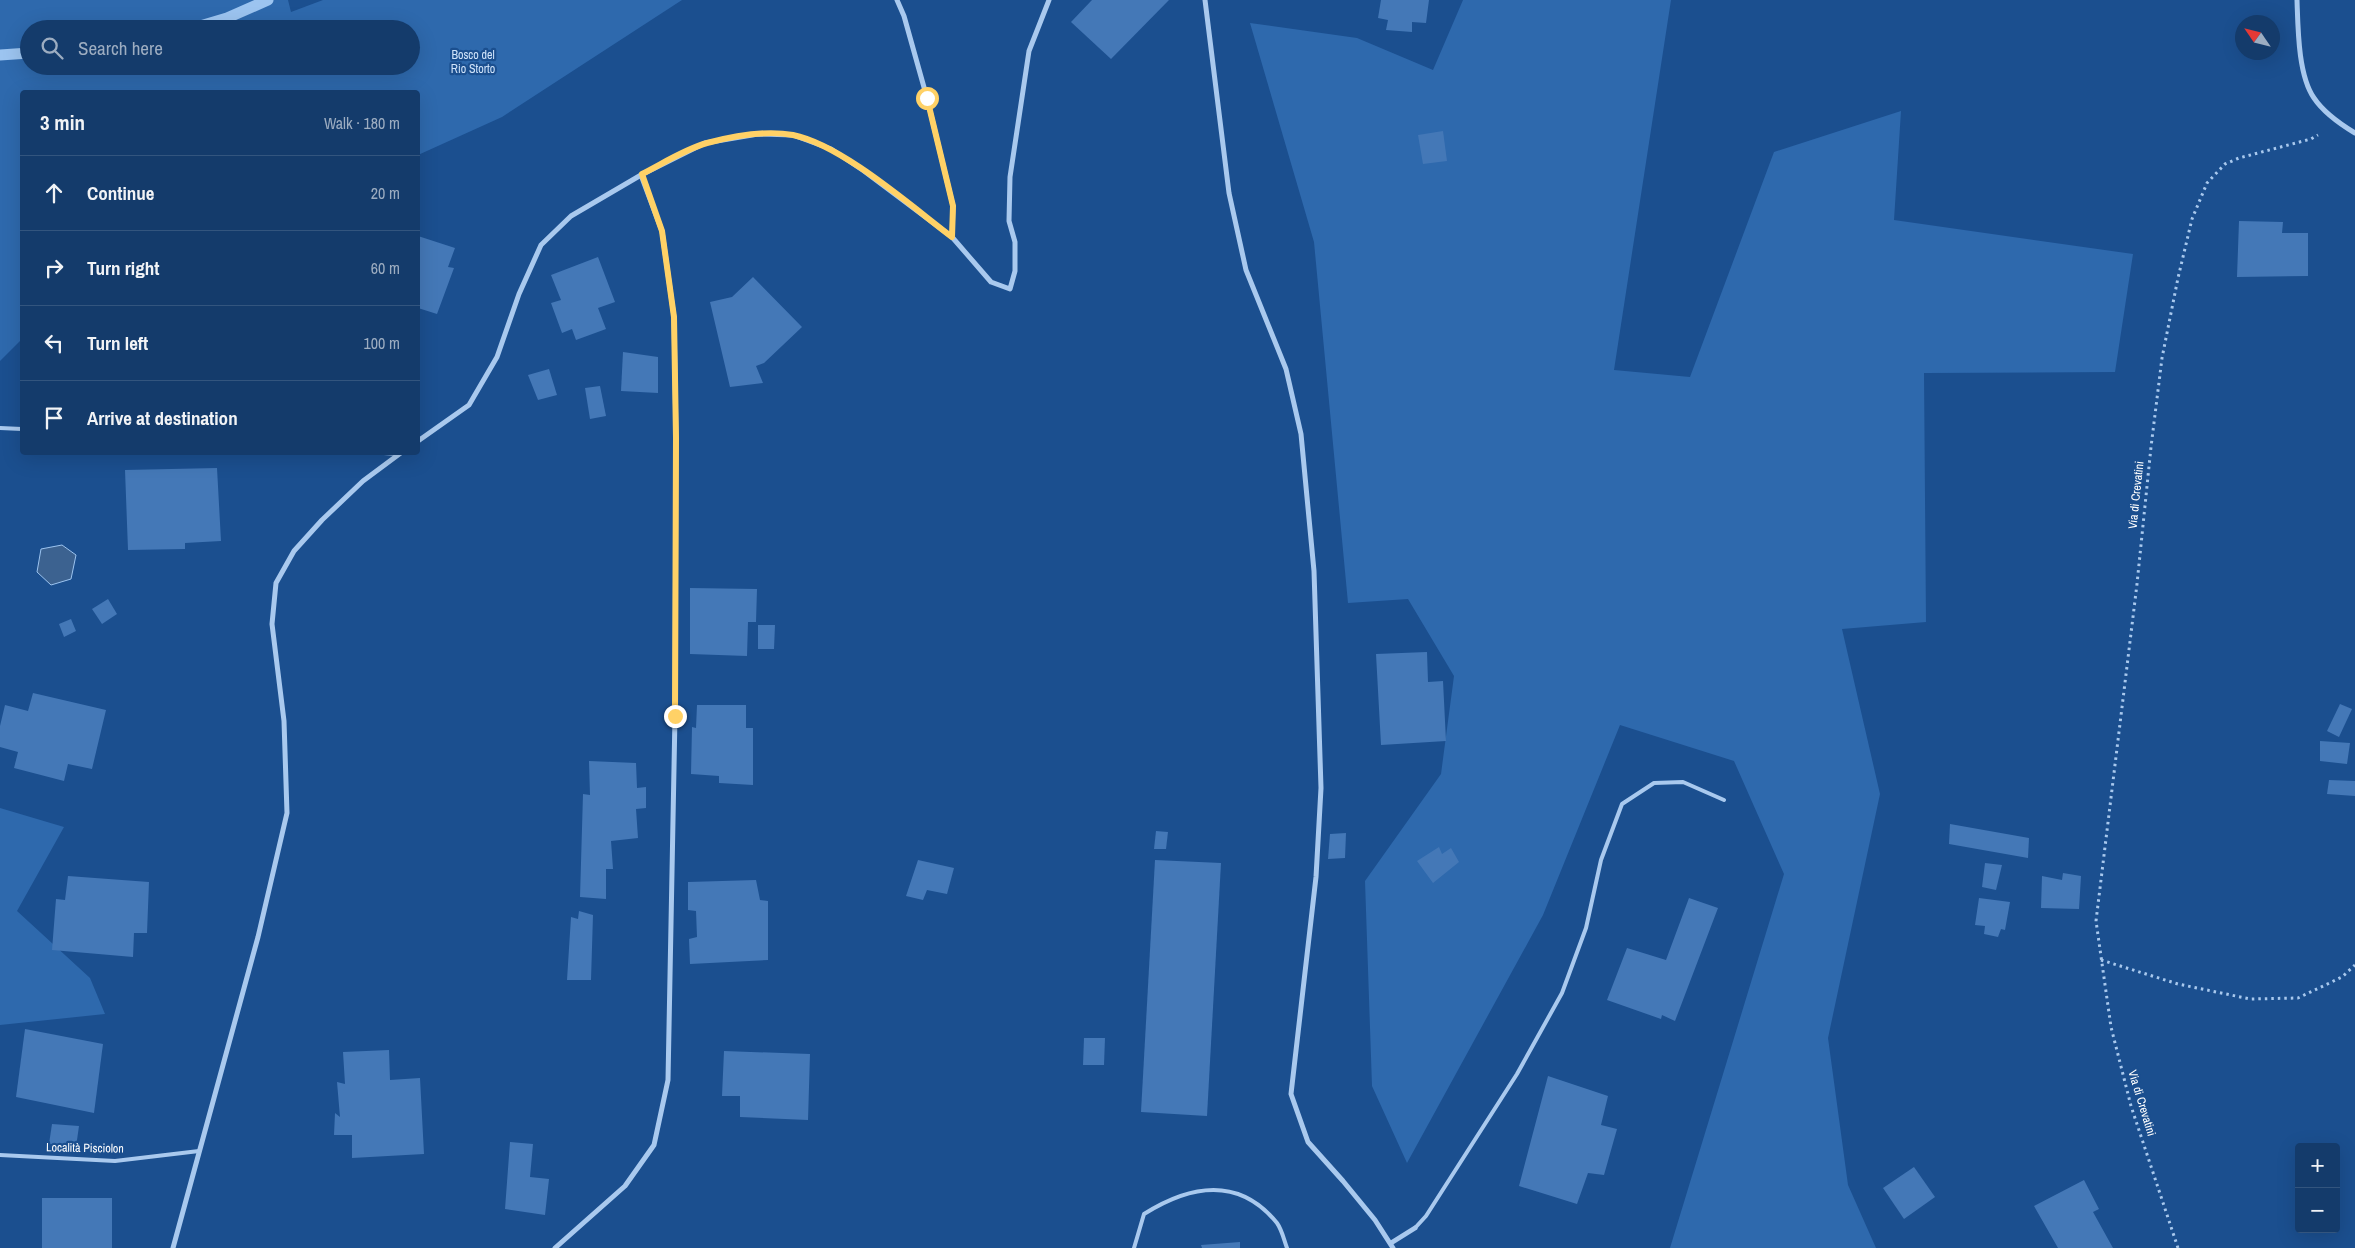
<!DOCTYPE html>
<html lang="en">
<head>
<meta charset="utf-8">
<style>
	body { margin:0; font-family:"Archivo Narrow",sans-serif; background:#214673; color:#f1f3f6 }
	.controls { position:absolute; right:15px; bottom:15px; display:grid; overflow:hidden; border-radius:5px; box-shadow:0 5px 20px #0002 }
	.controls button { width:45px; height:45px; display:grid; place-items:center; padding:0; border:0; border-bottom:1px solid #33557e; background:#143b6b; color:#f1f3f6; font:25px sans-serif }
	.compass { position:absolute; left:2235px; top:15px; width:45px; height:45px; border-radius:50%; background:#143b6b; box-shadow:0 5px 20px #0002; rotate:305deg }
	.stop { position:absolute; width:15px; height:15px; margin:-11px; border:4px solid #ffd166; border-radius:50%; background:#fff }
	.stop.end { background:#ffd166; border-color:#fff; box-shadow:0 1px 5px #0008 }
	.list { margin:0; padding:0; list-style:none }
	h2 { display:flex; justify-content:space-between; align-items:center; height:65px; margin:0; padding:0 20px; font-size:21px }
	h2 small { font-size:16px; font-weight:400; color:#9dadc1 }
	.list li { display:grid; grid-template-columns:32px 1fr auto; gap:15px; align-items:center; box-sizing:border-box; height:75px; padding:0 20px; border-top:1px solid #33557e }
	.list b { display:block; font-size:19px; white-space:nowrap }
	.list em { font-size:16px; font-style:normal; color:#9dadc1 }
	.icon { flex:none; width:28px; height:28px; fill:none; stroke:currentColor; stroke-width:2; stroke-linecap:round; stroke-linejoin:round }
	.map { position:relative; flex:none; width:2355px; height:1248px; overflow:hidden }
	.search { position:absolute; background:#143b6b; box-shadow:0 5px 20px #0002; left:20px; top:20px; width:400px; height:55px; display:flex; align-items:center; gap:12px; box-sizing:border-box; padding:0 18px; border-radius:28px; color:#9dadc1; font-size:19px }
	.panel { position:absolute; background:#143b6b; box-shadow:0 5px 20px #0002; left:20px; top:90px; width:400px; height:365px; border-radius:5px }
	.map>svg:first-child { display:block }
	.green { fill:#2e69ad; fill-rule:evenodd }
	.water { fill:#3c6290; stroke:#9cc4f0 }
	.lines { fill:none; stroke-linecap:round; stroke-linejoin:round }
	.stream { stroke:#9cc4f0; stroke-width:11 }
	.building { fill:#4478b7 }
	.path { stroke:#a9c9ee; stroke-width:3; stroke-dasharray:2.5 4; stroke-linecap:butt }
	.service { stroke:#a9c9ee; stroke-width:4 }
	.minor { stroke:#a9c9ee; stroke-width:5 }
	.route { stroke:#ffd166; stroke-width:6 }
	.labels { text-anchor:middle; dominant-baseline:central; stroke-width:4.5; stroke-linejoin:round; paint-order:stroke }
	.park-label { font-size:12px; fill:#cfe3fa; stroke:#1b4f8f }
	.street-label { font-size:12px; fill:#fff; stroke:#1b4f8f }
</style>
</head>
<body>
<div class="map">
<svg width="2355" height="1248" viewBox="0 0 2355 1248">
	<rect width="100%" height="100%" fill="#1b4f8f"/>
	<!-- green -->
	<g class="green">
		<path d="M0,0H288L291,12L323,0H682L502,117L418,155V92H22V339L0,361ZM29,29H411V66H29Z"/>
		<polygon points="1463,0 1671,0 1614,370 1690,377 1774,152 1901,111 1894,220 2133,254 2115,372 1924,373 1926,622 1842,629 1880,794 1828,1038 1848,1185 1876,1248 1670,1248 1784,874 1734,761 1620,725 1543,915 1407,1163 1372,1086 1365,881 1441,774 1454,676 1408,599 1348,603 1314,242 1250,23 1357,38 1433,70"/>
		<polygon points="0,808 64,827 17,911 90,978 105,1014 0,1025"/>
	</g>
	<!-- water -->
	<polygon class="water" points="62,545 76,555 71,579 51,585 37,572 41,549"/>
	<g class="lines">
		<!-- stream -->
		<g class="stream">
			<polyline points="190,29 227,18 268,0"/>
			<polyline points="0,55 29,53"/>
		</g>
	</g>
	<!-- building -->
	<g class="building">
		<polygon points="1092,0 1169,0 1111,59 1071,22"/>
		<polygon points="1381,0 1429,0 1426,23 1412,22 1412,32 1386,30 1388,20 1378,18"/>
		<polygon points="1443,131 1447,161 1423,164 1418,135"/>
		<polygon points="2239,221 2283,222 2282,233 2308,233 2308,276 2237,277"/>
		<polygon points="418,236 455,248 448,267 454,268 437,314 418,308"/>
		<polygon points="598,257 615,302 598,308 606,329 576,340 572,329 562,333 551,303 561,300 551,275"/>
		<polygon points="753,277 802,327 764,363 756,366 763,383 730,387 710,302 732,297"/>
		<polygon points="623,352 658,357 658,393 621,391"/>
		<polygon points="549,369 557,395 538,400 528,375"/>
		<polygon points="600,386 606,416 590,419 585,388"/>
		<polygon points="217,468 221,541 185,543 185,549 128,550 125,470"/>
		<polygon points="690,588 757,589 756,622 748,622 747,656 690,654"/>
		<polygon points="108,599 117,614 102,624 92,609"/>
		<polygon points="71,619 76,631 64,637 59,624"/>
		<polygon points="758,625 775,625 774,649 758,649"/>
		<polygon points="1427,652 1428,682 1443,681 1446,741 1381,745 1376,654"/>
		<polygon points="33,693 106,710 92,769 68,764 64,781 14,768 18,752 0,747 0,726 5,705 28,711"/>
		<polygon points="2340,704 2352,709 2339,737 2327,731"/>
		<polygon points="697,705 746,705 746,728 753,728 753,785 719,783 719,776 691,774 692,727 696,728"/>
		<polygon points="2320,741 2350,743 2347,764 2320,761"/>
		<polygon points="589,761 636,763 637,788 646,787 646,808 636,809 638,838 611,841 613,869 606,869 606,899 580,897 583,794 590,795"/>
		<polygon points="2329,780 2355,781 2355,796 2327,794"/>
		<polygon points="1950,824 2029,838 2028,858 1949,844"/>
		<polygon points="1156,831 1168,832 1166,849 1154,849"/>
		<polygon points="1346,833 1345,858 1328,859 1330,834"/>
		<polygon points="1439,847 1442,854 1451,848 1459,862 1433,883 1417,861"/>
		<polygon points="918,860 954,868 947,894 927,890 923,900 906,896"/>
		<polygon points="1155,860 1221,863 1207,1116 1141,1112"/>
		<polygon points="1985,863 2002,865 1996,890 1982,887"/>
		<polygon points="2063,873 2081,876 2079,909 2041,908 2042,876 2062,880"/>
		<polygon points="68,876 149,882 147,933 134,933 133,957 52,950 56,899 65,900"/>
		<polygon points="756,880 760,900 768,901 768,960 690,964 689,939 697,937 696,911 688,910 688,882"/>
		<polygon points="1689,898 1718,908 1675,1021 1662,1015 1661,1019 1607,1000 1627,948 1666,960"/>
		<polygon points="1979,898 2010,902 2005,930 2001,929 1998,937 1984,934 1985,926 1975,925"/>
		<polygon points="579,911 593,915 591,980 567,980 571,917 578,919"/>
		<polygon points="25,1029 103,1044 94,1113 16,1097"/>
		<polygon points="1084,1038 1105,1038 1104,1065 1083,1065"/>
		<polygon points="389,1050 390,1080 420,1078 424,1154 352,1158 352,1135 334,1135 335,1113 340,1117 337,1082 345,1084 343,1052"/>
		<polygon points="724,1051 810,1054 808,1120 740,1117 740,1096 722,1096"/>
		<polygon points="1548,1076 1608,1096 1601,1125 1617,1129 1604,1175 1588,1173 1577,1204 1519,1186"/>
		<polygon points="52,1124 79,1126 76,1147 49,1144"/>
		<polygon points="510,1142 533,1144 530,1177 549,1179 545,1215 505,1209"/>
		<polygon points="1914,1167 1935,1197 1904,1219 1883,1188"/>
		<polygon points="2084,1180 2099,1209 2093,1212 2113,1248 2058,1248 2034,1206"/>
		<rect x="42" y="1198" width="70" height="50"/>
		<polygon points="1240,1242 1240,1248 1202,1248 1201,1245"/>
	</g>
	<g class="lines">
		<!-- path -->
		<g class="path">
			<polyline points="2101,960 2178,984 2250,999 2298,998 2342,977 2355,965"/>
			<polyline points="2178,1248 2131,1106 2111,1027 2096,921 2137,584 2151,447 2162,358 2178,278 2192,219 2207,183 2225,164 2239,158 2311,139 2318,135"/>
		</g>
		<!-- service -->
		<g class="service">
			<polyline points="0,428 22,429"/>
			<polyline points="370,452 398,454"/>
			<polyline points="0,1155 115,1161 199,1151"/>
			<polyline points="1415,1228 1426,1216 1517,1074 1562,993 1586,928 1601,860 1622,804 1654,783 1683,782 1724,800"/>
			<path d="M1134,1248L1144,1214C1190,1185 1239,1176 1277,1223C1282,1230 1284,1240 1287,1248"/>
		</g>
		<!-- minor -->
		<g class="minor">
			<polyline points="897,0 904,16 927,98 953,206 952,237"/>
			<polyline points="1205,0 1229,193 1246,270 1286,369 1301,434 1314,571 1321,788 1316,877 1291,1094 1308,1142 1343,1181 1375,1220 1393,1248"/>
			<path d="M2297,0C2298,28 2298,75 2314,98C2324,113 2340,124 2355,133"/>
			<polyline points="418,441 469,405 497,357 519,294 541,245 571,216 641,175 705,143 758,134 793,135 831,149 864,171 952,237 991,282 1010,289 1015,271 1015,242 1009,221 1010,177 1029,51 1049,0"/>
			<polyline points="1391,1243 1415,1228"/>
			<polyline points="173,1248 258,937 287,813 284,721 272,624 276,583 294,551 322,520 363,481 402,452"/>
			<polyline points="555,1248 625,1186 654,1145 668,1080 675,716 676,438 674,317 662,231 641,175"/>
		</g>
	</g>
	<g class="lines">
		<!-- route -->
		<path class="route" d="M675,716L676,438L674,317L662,231L642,174C662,164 685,149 707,143C733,136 766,130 793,135C842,145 911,206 952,237L953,206L927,98"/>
	</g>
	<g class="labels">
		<!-- park labels -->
		<g class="park-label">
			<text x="473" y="55">Bosco del<tspan x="473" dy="14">Rio Storto</tspan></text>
		</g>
		<!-- street labels -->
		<g class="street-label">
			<text transform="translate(2136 495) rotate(-84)">Via di Crevatini</text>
			<text transform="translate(2142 1103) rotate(73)">Via di Crevatini</text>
			<text transform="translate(85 1148) rotate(1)">Località Pisciolon</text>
		</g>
	</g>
</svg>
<div class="controls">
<button>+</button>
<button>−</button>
</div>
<svg class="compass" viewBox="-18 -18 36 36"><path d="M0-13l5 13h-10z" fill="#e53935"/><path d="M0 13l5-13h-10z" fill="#9dadc1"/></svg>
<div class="stop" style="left:927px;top:98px"></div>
<div class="stop end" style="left:675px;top:716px"></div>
<div class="search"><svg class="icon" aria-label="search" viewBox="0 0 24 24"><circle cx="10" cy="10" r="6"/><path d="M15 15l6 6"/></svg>Search here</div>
<section class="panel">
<h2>3 min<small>Walk · 180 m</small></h2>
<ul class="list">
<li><svg class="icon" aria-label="ahead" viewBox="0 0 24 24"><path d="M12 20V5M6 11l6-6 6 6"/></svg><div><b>Continue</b></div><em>20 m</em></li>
<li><svg class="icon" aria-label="right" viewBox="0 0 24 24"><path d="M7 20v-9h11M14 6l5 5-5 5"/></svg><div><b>Turn right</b></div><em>60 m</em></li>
<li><svg class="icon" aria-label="left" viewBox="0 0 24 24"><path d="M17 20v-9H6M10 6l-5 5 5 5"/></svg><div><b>Turn left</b></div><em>100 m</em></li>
<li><svg class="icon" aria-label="arrive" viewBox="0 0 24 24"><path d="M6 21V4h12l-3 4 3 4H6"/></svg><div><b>Arrive at destination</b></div></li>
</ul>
</section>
</div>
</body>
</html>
